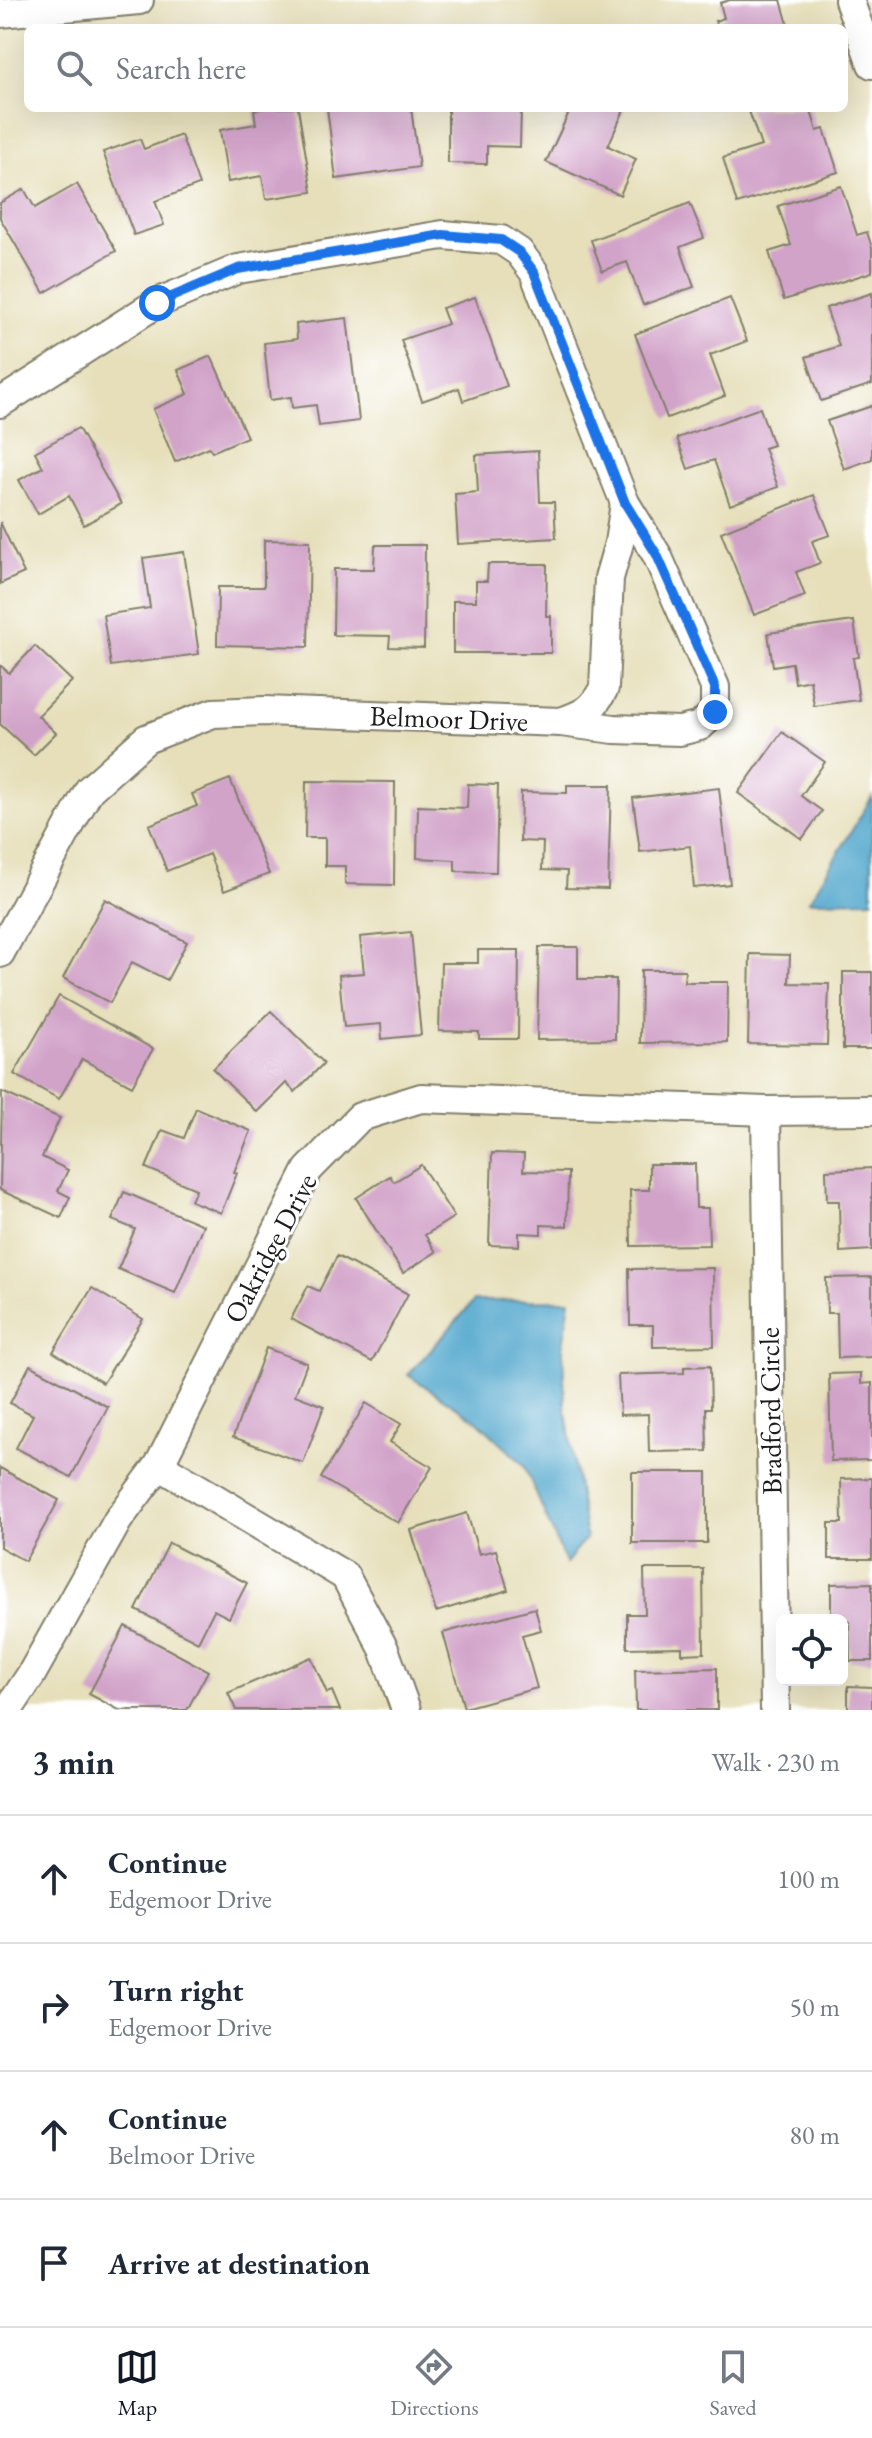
<!DOCTYPE html>
<html lang="en">
<head>
<meta charset="utf-8">
<style>
	body { margin:0; font-family:"EB Garamond",serif; background:#f2f2f3; color:#1f2937 }
	.controls { position:absolute; right:24px; bottom:24px; display:grid; overflow:hidden; border-radius:12px; box-shadow:0 8px 32px #0002 }
	.controls button { width:72px; height:72px; display:grid; place-items:center; padding:0; border:0; border-bottom:2px solid #e0e1e3; background:#fff; color:#1f2937; font:40px sans-serif }
	.stop { position:absolute; width:24px; height:24px; margin:-18px; border:6px solid #1a73e8; border-radius:50%; background:#fff }
	.stop.end { background:#1a73e8; border-color:#fff; box-shadow:0 2px 8px #0008 }
	.list { margin:0; padding:0; list-style:none }
	h2 { display:flex; justify-content:space-between; align-items:center; height:104px; margin:0; padding:0 32px; font-size:34px }
	h2 small { font-size:26px; font-weight:400; color:#747a83 }
	.list li { display:grid; grid-template-columns:52px 1fr auto; gap:24px; align-items:center; box-sizing:border-box; height:128px; padding:0 32px; border-top:2px solid #e0e1e3 }
	.list b { display:block; font-size:30px; white-space:nowrap }
	.list p { margin:0; font-size:26px; white-space:nowrap; color:#747a83 }
	.list em { font-size:26px; font-style:normal; color:#747a83 }
	.icon { flex:none; width:44px; height:44px; fill:none; stroke:currentColor; stroke-width:2; stroke-linecap:round; stroke-linejoin:round }
	.map { position:relative; flex:none; width:872px; height:1710px; overflow:hidden }
	.search { position:absolute; background:#fff; box-shadow:0 8px 32px #0002; left:24px; right:24px; top:24px; height:88px; display:flex; align-items:center; gap:20px; box-sizing:border-box; padding:0 28px; border-radius:12px; color:#747a83; font-size:30px }
	.sheet { height:616px; background:#fff }
	nav { display:flex; justify-content:space-around; align-items:center; box-sizing:border-box; height:112px; border-top:2px solid #e0e1e3; background:#fff; font-size:22px; color:#747a83 }
	nav a { display:grid; justify-items:center; gap:4px }
	nav .on { color:#111827 }
	.map>svg:first-child { display:block }
	.water { fill:#4fa6cc; stroke:#366174; stroke-width:2 }
	.building { fill:#d2a3c9 }
	.lines { fill:none; stroke-linecap:round; stroke-linejoin:round }
	.minor-casing { stroke:#817e6b; stroke-width:32 }
	.minor { stroke:#fff; stroke-width:28 }
	.route { stroke:#1a73e8; stroke-width:10 }
	.labels { text-anchor:middle; dominant-baseline:central; stroke-width:6; stroke-linejoin:round; paint-order:stroke }
	.street-label { font-size:28px; fill:#1c1c1c; stroke:#fff }
</style>
</head>
<body>
<div class="map">
<svg width="872" height="1710" viewBox="0 0 872 1710">
	<rect width="100%" height="100%" fill="#fff"/>
	<filter id="ink" filterUnits="userSpaceOnUse"><feTurbulence type="fractalNoise" baseFrequency=".0125" numOctaves="2"/><feDisplacementMap in="SourceGraphic" scale="16" xChannelSelector="R" yChannelSelector="G"/><feConvolveMatrix kernelMatrix="1 2 1 2 8 2 1 2 1" color-interpolation-filters="sRGB"/></filter>
	<filter id="wash" filterUnits="userSpaceOnUse"><feTurbulence type="fractalNoise" baseFrequency=".006" numOctaves="4" result="noise"/><feDisplacementMap in="SourceGraphic" scale="32" xChannelSelector="R" yChannelSelector="G"/><feGaussianBlur stdDeviation="1.8" result="paint"/><feColorMatrix in="noise" values="0 0 0 0 0 0 0 0 0 0 0 0 0 0 0 0 0 1.4 0 .05"/><feComposite in="paint" operator="in"/></filter>
	<g filter="url(#wash)">
		<rect width="100%" height="100%" fill="#e6dfba"/>
		<!-- water -->
		<g class="water">
			<polygon points="872,797 872,900 809,901"/>
			<polygon points="570,1300 563,1346 565,1405 586,1537 566,1564 524,1465 476,1420 408,1375 474,1301"/>
		</g>
		<g id="blocks">
			<!-- building -->
			<g class="building">
				<polygon points="730,0 781,0 789,28 717,28 715,21 724,18 720,3"/>
				<polygon points="266,108 298,108 312,192 266,199 262,176 228,182 220,130 256,124 254,110"/>
				<polygon points="327,108 411,108 419,167 336,179"/>
				<polygon points="448,108 521,108 520,147 487,146 487,164 448,163"/>
				<polygon points="571,108 625,108 608,146 636,159 620,195 546,162"/>
				<polygon points="748,108 810,108 817,131 824,129 838,172 737,204 723,158 761,146"/>
				<polygon points="181,135 199,185 155,201 164,225 134,235 103,152 140,139 144,149"/>
				<polygon points="77,184 116,251 44,293 0,218 0,203 24,189 35,208"/>
				<polygon points="841,186 857,235 867,232 872,248 872,272 784,300 769,252 791,245 778,206"/>
				<polygon points="690,203 704,238 680,247 694,287 643,305 627,262 602,271 591,240"/>
				<polygon points="872,293 872,384 821,401 806,357 839,346 826,308"/>
				<polygon points="475,297 507,386 463,401 459,388 422,401 401,340 448,324 442,308"/>
				<polygon points="730,298 747,341 710,355 725,396 667,418 635,334"/>
				<polygon points="347,318 359,421 319,426 316,405 292,408 291,397 270,400 264,343 297,339 296,324"/>
				<polygon points="211,356 247,437 212,452 209,447 175,462 153,409 188,394 178,370"/>
				<polygon points="872,406 872,459 844,469 827,421"/>
				<polygon points="760,408 773,445 764,448 778,487 730,505 714,460 688,469 677,438"/>
				<polygon points="78,428 121,504 84,525 69,496 38,514 19,480 43,467 35,452"/>
				<polygon points="538,451 540,502 554,502 556,538 458,544 455,494 478,492 476,455"/>
				<polygon points="814,495 830,535 812,541 820,563 796,572 805,596 754,615 721,532"/>
				<polygon points="0,522 24,573 0,584"/>
				<polygon points="264,540 310,541 308,647 217,645 218,587 264,587"/>
				<polygon points="375,545 425,545 424,648 389,647 390,636 333,635 334,569 374,569"/>
				<polygon points="184,552 199,654 111,666 103,615 150,608 143,558"/>
				<polygon points="488,564 547,564 546,616 551,616 551,653 453,653 453,601 476,601 476,581 487,581"/>
				<polygon points="854,621 859,657 853,658 859,700 814,706 810,680 795,683 792,663 773,666 768,633"/>
				<polygon points="35,646 72,681 38,716 56,733 34,755 0,724 0,665 9,673"/>
				<polygon points="782,732 825,762 801,796 822,811 802,839 738,793"/>
				<polygon points="230,779 269,874 224,891 209,854 167,871 149,825 197,806 192,794"/>
				<polygon points="306,781 395,782 394,885 345,884 345,866 325,866 325,838 305,838"/>
				<polygon points="468,784 498,785 496,872 455,871 455,860 417,858 418,806 467,808"/>
				<polygon points="567,785 611,785 608,889 566,888 567,871 542,870 543,842 520,841 521,792 567,793"/>
				<polygon points="719,788 730,884 694,888 690,846 640,852 633,798"/>
				<polygon points="105,899 187,942 167,980 132,962 110,1003 63,978"/>
				<polygon points="411,932 421,1035 382,1039 381,1024 344,1027 339,975 364,973 360,937"/>
				<polygon points="539,947 578,947 578,979 616,979 615,1039 537,1040"/>
				<polygon points="478,950 519,950 518,1039 479,1039 479,1032 439,1031 441,963 478,963"/>
				<polygon points="750,954 790,955 789,983 829,984 827,1045 748,1044"/>
				<polygon points="641,970 685,970 684,982 728,982 727,1042 640,1043"/>
				<rect x="843" y="972" width="29" height="77"/>
				<polygon points="59,996 153,1049 132,1086 82,1059 59,1099 14,1074"/>
				<polygon points="271,1011 324,1063 295,1092 286,1083 257,1112 213,1069"/>
				<polygon points="2,1092 60,1118 42,1157 68,1170 58,1191 70,1197 61,1218 0,1190"/>
				<polygon points="196,1108 251,1131 234,1172 237,1173 221,1213 191,1201 196,1189 146,1168 162,1130 184,1138"/>
				<polygon points="492,1153 524,1154 523,1171 568,1172 567,1226 541,1225 541,1234 519,1233 519,1246 489,1245"/>
				<polygon points="649,1164 695,1164 696,1208 708,1208 709,1245 631,1246 630,1190 649,1190"/>
				<polygon points="421,1165 454,1217 425,1235 436,1252 403,1273 356,1198 390,1176 394,1182"/>
				<polygon points="872,1168 872,1250 840,1252 839,1201 827,1201 826,1170"/>
				<polygon points="124,1192 203,1225 175,1293 118,1269 135,1229 112,1220"/>
				<polygon points="337,1256 408,1294 372,1362 291,1319 308,1286 319,1291"/>
				<polygon points="713,1268 714,1346 653,1347 653,1325 630,1325 629,1269"/>
				<polygon points="872,1277 872,1357 838,1358 837,1313 827,1313 826,1278"/>
				<polygon points="92,1288 143,1319 103,1383 53,1352"/>
				<polygon points="266,1348 307,1363 295,1395 324,1406 303,1463 233,1437"/>
				<polygon points="30,1365 108,1407 71,1477 16,1448 33,1415 10,1403"/>
				<polygon points="710,1366 711,1408 706,1408 707,1451 649,1452 648,1414 620,1415 618,1375 684,1373 684,1367"/>
				<polygon points="861,1373 861,1384 872,1383 872,1460 831,1461 829,1374"/>
				<polygon points="366,1403 401,1424 390,1442 432,1467 398,1523 321,1478"/>
				<polygon points="0,1468 59,1500 25,1561 0,1547"/>
				<rect x="632" y="1472" width="75" height="71"/>
				<polygon points="872,1478 872,1559 829,1559 829,1523 842,1523 841,1479"/>
				<polygon points="467,1513 479,1554 496,1550 508,1590 436,1612 411,1530"/>
				<polygon points="169,1543 247,1583 229,1618 214,1610 198,1642 136,1610"/>
				<polygon points="644,1569 703,1569 704,1653 682,1654 682,1647 627,1648 627,1614 645,1614"/>
				<polygon points="872,1583 872,1661 850,1661 849,1621 831,1620 831,1584"/>
				<polygon points="535,1608 541,1630 522,1635 537,1688 464,1708 443,1633"/>
				<polygon points="125,1626 208,1671 187,1710 119,1710 89,1694"/>
				<polygon points="311,1657 327,1693 332,1691 340,1710 236,1710 228,1693"/>
				<polygon points="717,1668 717,1710 636,1710 635,1670"/>
				<polygon points="848,1686 872,1687 872,1710 848,1710"/>
			</g>
		</g>
	</g>
	<g filter="url(#ink)">
		<use href="#blocks" fill-opacity="0" stroke="#817e6b" stroke-width="2"/>
		<g class="lines">
			<!-- minor casing -->
			<g class="minor-casing">
				<g id="minor">
					<polyline points="849,0 872,64"/>
					<polyline points="0,13 139,0"/>
					<polyline points="0,403 157,303 238,269 443,235 501,240 519,252 534,272 625,503 657,555 715,687 715,712 700,726 680,731 614,729 561,722 264,711 213,713 146,739 89,790 0,953"/>
					<path d="M561,722C584,714 593,710 604,688L609,578L619,543L625,503"/>
					<polyline points="766,1111 775,1710"/>
					<polyline points="159,1465 345,1576 384,1649 406,1710"/>
					<polyline points="8,1710 31,1675 118,1520 159,1465 308,1170 360,1117 421,1098 766,1111 872,1110"/>
				</g>
			</g>
			<!-- minor -->
			<use href="#minor" class="minor"/>
		</g>
	</g>
	<g class="lines" filter="url(#ink)">
		<!-- route -->
		<polyline class="route" points="157,303 238,269 443,235 501,240 519,252 534,272 625,503 657,555 715,687 715,712"/>
	</g>
	<g class="labels">
		<!-- street labels -->
		<g class="street-label">
			<text transform="translate(449 718) rotate(2)">Belmoor Drive</text>
			<text transform="translate(270 1248) rotate(-62)">Oakridge Drive</text>
			<text transform="translate(770 1411) rotate(-91)">Bradford Circle</text>
		</g>
	</g>
</svg>
<div class="controls">
<button><svg class="icon" aria-label="locate" viewBox="0 0 24 24"><circle cx="12" cy="12" r="6"/><path d="M12 2v4M12 18v4M2 12h4M18 12h4"/></svg></button>
</div>
<div class="stop" style="left:157px;top:303px"></div>
<div class="stop end" style="left:715px;top:712px"></div>
<div class="search"><svg class="icon" aria-label="search" viewBox="0 0 24 24"><circle cx="10" cy="10" r="6"/><path d="M15 15l6 6"/></svg>Search here</div>
</div>
<section class="sheet">
<h2>3 min<small>Walk · 230 m</small></h2>
<ul class="list">
<li><svg class="icon" aria-label="ahead" viewBox="0 0 24 24"><path d="M12 20V5M6 11l6-6 6 6"/></svg><div><b>Continue</b><p>Edgemoor Drive</p></div><em>100 m</em></li>
<li><svg class="icon" aria-label="right" viewBox="0 0 24 24"><path d="M7 20v-9h11M14 6l5 5-5 5"/></svg><div><b>Turn right</b><p>Edgemoor Drive</p></div><em>50 m</em></li>
<li><svg class="icon" aria-label="ahead" viewBox="0 0 24 24"><path d="M12 20V5M6 11l6-6 6 6"/></svg><div><b>Continue</b><p>Belmoor Drive</p></div><em>80 m</em></li>
<li><svg class="icon" aria-label="arrive" viewBox="0 0 24 24"><path d="M6 21V4h12l-3 4 3 4H6"/></svg><div><b>Arrive at destination</b></div></li>
</ul>
</section>
<nav>
<a class="on"><svg class="icon" aria-label="map" viewBox="0 0 24 24"><path d="M3 6l6-2 6 2 6-2v14l-6 2-6-2-6 2zM9 4v14M15 6v14"/></svg>Map</a>
<a><svg class="icon" aria-label="directions" viewBox="0 0 24 24"><path d="M12 3l9 9-9 9-9-9zM9 14v-3h6M13 9l2 2-2 2"/></svg>Directions</a>
<a><svg class="icon" aria-label="saved" viewBox="0 0 24 24"><path d="M7 4h10v16l-5-4-5 4z"/></svg>Saved</a>
</nav>
</body>
</html>
